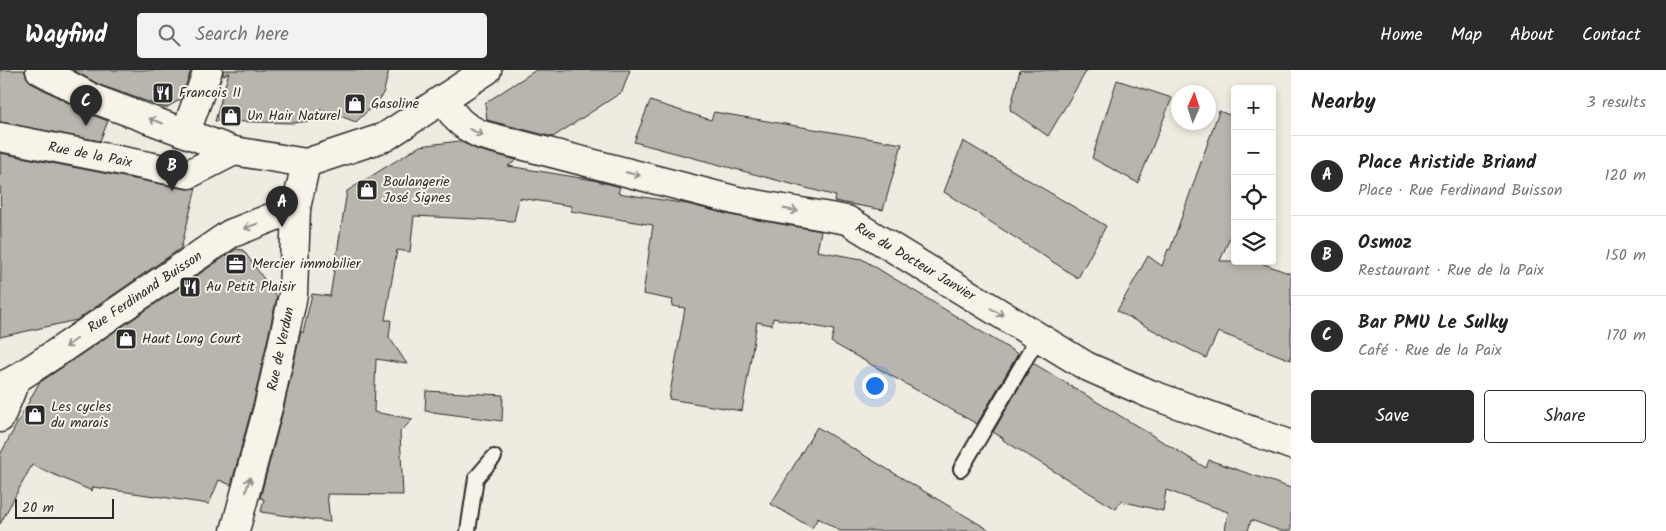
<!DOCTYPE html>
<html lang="en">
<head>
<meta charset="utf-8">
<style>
	body { margin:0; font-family:Kalam,sans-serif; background:#f2f2f2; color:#222 }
	.controls { position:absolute; right:15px; top:15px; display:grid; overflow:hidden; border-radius:5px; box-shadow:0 2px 8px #0003 }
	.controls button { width:45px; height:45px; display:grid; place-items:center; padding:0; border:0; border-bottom:1px solid #e0e0e0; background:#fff; color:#222; font:25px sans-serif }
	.compass { position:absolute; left:1171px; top:15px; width:45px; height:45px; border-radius:50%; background:#fff; box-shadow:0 2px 8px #0003; rotate:3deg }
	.scale { position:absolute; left:15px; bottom:12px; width:99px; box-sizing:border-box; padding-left:5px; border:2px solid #2b2b2b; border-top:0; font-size:14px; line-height:18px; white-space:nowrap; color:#2b2b2b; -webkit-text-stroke:4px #f7f3e8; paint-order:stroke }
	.you { position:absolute; left:874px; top:315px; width:18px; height:18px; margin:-12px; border:4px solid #fff; border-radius:50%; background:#1a73e8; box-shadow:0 0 0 8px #1a73e833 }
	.badge { display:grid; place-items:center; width:32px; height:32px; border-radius:50%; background:#2b2b2b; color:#fff; font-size:16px; font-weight:700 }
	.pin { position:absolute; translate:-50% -41px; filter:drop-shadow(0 1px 2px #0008) }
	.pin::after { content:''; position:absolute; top:26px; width:18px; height:15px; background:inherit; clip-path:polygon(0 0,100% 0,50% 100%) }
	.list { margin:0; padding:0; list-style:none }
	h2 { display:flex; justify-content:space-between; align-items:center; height:65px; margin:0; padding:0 20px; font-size:21px }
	h2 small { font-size:16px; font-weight:400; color:#767676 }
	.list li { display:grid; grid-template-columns:32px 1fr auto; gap:15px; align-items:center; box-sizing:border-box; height:80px; padding:0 20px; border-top:1px solid #e0e0e0 }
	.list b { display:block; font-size:19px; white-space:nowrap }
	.list p { margin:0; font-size:16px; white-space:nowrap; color:#767676 }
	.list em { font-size:16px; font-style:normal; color:#767676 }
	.actions { display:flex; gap:10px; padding:15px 20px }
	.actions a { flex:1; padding:11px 0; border:1px solid #2b2b2b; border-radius:5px; text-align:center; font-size:18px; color:#2b2b2b }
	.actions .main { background:#2b2b2b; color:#fff }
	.icon { flex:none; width:28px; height:28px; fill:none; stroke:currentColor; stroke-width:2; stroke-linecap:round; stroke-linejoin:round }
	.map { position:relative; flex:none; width:1291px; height:461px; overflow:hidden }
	header { display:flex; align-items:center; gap:30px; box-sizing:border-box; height:70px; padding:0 25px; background:#2b2b2b; color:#fff }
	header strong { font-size:24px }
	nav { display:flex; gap:28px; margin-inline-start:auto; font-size:18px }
	.search { width:350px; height:45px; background:#f2f2f2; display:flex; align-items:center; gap:12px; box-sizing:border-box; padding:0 18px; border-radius:5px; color:#767676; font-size:19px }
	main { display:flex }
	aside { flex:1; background:#fff }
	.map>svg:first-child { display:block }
	.building { fill:#b8b5ae; stroke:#2b2b2b }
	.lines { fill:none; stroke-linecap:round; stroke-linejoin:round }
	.service-casing { stroke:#2b2b2b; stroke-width:18 }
	.minor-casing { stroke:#2b2b2b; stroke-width:31 }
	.tertiary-casing { stroke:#2b2b2b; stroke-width:31 }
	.service { stroke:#f7f3e8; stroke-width:14 }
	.minor { stroke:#f7f3e8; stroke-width:28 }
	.tertiary { stroke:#f7f3e8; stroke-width:28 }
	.oneway { stroke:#918f8a }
	.labels { text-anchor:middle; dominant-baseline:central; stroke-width:4; stroke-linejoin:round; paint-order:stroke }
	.poi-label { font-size:14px; fill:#2b2b2b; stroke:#f7f3e8; text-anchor:start }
	.street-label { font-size:14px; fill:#2b2b2b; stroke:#f7f3e8 }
</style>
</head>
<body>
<header>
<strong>Wayfind</strong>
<div class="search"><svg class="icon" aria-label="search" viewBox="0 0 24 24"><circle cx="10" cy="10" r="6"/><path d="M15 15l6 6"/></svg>Search here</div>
<nav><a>Home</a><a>Map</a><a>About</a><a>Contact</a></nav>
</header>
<main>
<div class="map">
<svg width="1291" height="461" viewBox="0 0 1291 461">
	<rect width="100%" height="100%" fill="#efebe0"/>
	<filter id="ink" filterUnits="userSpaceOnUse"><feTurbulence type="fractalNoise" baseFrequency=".02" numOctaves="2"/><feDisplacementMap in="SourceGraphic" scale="10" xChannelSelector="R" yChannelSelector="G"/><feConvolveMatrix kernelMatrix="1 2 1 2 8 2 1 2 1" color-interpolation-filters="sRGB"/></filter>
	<g filter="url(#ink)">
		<!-- building -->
		<g class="building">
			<polygon points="0,0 24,0 27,8 33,14 87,43 108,51 100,71 0,52"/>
			<polygon points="73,0 191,0 181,29 166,38 100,15"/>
			<polygon points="223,0 389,0 384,21 380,29 356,52 321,39 318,50 293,53 215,51 229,2 223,6"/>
			<polygon points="536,0 630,0 622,22 553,67 487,50 485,33"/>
			<polygon points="1020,0 1087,0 1048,66 1010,40"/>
			<polygon points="1117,10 1172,28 1138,113 1092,88"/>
			<polygon points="650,31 711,50 714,42 902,74 883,140 834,131 836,126 634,72"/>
			<polygon points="1219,41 1235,47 1235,155 1220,191 1256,191 1291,204 1291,290 1218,262 1206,288 1117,241 1148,186 1162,196 1168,179 1170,180"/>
			<polygon points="459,71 478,80 517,90 508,96 593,110 620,117 618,123 687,134 735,146 821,161 817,181 862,189 1018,284 977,354 831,272 834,260 773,248 772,255 757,252 742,341 669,329 685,238 672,236 673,230 643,224 653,155 571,141 572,136 519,128 514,151 414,146 410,182 397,180 385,250 391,250 389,267 407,294 376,289 374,342 413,349 400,362 403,425 327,424 330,452 261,442 264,429 260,428 284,337 301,261 303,263 312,224 330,226 347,121 420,76"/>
			<polygon points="963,71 1106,156 1078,208 944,122"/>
			<polygon points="0,83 186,119 196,118 181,178 77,250 0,267 1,192"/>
			<polygon points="236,179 243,180 277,227 254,330 231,415 219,410 209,434 93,417 92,421 32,395 0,454 0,385 39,313"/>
			<polygon points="1033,293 1206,398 1209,390 1291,418 1291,461 1281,461 1251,450 1248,461 1225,461 1228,442 1166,420 1163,441 1121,431 1116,439 1003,370 1003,368 993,362"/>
			<polygon points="426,321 503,325 502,351 425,341"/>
			<polygon points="817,357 927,423 991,461 840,461 818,448 812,458 771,434"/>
		</g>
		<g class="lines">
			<!-- service casing -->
			<g class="service-casing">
				<g id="service">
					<polyline points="961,399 1039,266"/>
					<polyline points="468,461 476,408 494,387"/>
				</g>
			</g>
			<!-- minor casing -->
			<g class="minor-casing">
				<g id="minor">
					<polyline points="40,0 94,29 234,81 306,93 385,67 487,0"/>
					<path d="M443,29C456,49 460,55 482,65L738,131L847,150L1086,296L1150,324L1291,375"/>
					<polyline points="186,62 208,0"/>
					<polyline points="0,67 189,104 234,81"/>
					<polyline points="291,235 293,224 296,138 306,93"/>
					<polyline points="0,317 16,309 56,283 230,164 296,138"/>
					<polyline points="0,348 16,309"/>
				</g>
			</g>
			<!-- tertiary casing -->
			<g class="tertiary-casing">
				<polyline id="tertiary" points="235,461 269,334 291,235"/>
			</g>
			<!-- service -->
			<use href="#service" class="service"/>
			<!-- minor -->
			<use href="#minor" class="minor"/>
			<!-- tertiary -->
			<use href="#tertiary" class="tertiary"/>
		</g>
		<!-- one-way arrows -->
		<defs><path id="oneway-shaft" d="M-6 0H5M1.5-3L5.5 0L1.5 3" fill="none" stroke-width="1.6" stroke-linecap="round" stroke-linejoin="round" transform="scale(1.25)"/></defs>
		<g class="oneway">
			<use href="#oneway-shaft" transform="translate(156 51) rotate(-160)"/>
			<use href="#oneway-shaft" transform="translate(476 62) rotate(24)"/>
			<use href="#oneway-shaft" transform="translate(633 104) rotate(14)"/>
			<use href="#oneway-shaft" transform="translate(791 140) rotate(10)"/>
			<use href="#oneway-shaft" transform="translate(251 156) rotate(159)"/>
			<use href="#oneway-shaft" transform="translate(997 242) rotate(30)"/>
			<use href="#oneway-shaft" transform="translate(71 273) rotate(145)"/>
			<use href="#oneway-shaft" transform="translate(248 414) rotate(-75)"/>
		</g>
	</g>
	<!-- icons -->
	<defs>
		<g id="restaurant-square" transform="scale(1.125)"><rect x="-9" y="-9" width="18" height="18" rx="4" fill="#2b2b2b" stroke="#f7f3e8"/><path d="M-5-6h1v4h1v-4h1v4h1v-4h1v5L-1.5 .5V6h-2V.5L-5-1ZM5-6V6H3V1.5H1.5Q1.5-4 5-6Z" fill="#fff"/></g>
		<g id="shop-square" transform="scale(1.125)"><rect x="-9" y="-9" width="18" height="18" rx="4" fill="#2b2b2b" stroke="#f7f3e8"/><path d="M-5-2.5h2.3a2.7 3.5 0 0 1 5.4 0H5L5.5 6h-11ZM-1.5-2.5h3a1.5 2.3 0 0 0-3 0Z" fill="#fff"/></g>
		<g id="office-square" transform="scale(1.125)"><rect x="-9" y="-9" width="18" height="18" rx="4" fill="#2b2b2b" stroke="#f7f3e8"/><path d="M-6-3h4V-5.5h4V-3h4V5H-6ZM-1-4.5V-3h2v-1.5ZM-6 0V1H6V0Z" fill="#fff"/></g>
	</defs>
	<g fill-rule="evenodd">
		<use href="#restaurant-square" x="163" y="23"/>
		<use href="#shop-square" x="355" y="34"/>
		<use href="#shop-square" x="231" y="46"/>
		<use href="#shop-square" x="367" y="120"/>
		<use href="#office-square" x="236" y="194"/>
		<use href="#restaurant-square" x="190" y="217"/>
		<use href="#shop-square" x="126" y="269"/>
		<use href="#shop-square" x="35" y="345"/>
	</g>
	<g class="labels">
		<!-- poi labels -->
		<g class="poi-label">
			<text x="179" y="23">Francois II</text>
			<text x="371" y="34">Gasoline</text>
			<text x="247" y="46">Un Hair Naturel</text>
			<text x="383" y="112">Boulangerie<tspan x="383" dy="16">José Signes</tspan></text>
			<text x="252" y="194">Mercier immobilier</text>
			<text x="206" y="217">Au Petit Plaisir</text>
			<text x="142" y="269">Haut Long Court</text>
			<text x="51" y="337">Les cycles<tspan x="51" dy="16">du marais</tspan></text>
		</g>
		<!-- street labels -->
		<g class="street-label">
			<text transform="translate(90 85) rotate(11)">Rue de la Paix</text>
			<text transform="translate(915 192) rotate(31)">Rue du Docteur Janvier</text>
			<text transform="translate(145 222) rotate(-34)">Rue Ferdinand Buisson</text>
			<text transform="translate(281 279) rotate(-78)">Rue de Verdun</text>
		</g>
	</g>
</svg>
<div class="controls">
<button>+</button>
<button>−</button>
<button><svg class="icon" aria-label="locate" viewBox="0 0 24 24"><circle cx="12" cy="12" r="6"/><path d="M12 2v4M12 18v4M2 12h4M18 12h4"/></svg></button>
<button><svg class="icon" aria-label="layers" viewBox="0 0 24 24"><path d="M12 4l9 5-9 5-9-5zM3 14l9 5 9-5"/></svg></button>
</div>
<svg class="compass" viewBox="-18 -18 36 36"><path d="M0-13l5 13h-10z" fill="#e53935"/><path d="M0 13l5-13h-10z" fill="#767676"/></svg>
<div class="scale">20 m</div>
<div class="you"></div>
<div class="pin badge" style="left:282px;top:157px">A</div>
<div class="pin badge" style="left:172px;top:121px">B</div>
<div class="pin badge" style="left:86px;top:56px">C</div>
</div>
<aside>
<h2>Nearby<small>3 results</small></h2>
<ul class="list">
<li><span class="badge">A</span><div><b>Place Aristide Briand</b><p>Place · Rue Ferdinand Buisson</p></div><em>120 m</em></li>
<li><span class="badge">B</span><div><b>Osmoz</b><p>Restaurant · Rue de la Paix</p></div><em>150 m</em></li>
<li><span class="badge">C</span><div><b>Bar PMU Le Sulky</b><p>Café · Rue de la Paix</p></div><em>170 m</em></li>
</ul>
<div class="actions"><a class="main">Save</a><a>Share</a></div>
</aside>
</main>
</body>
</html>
